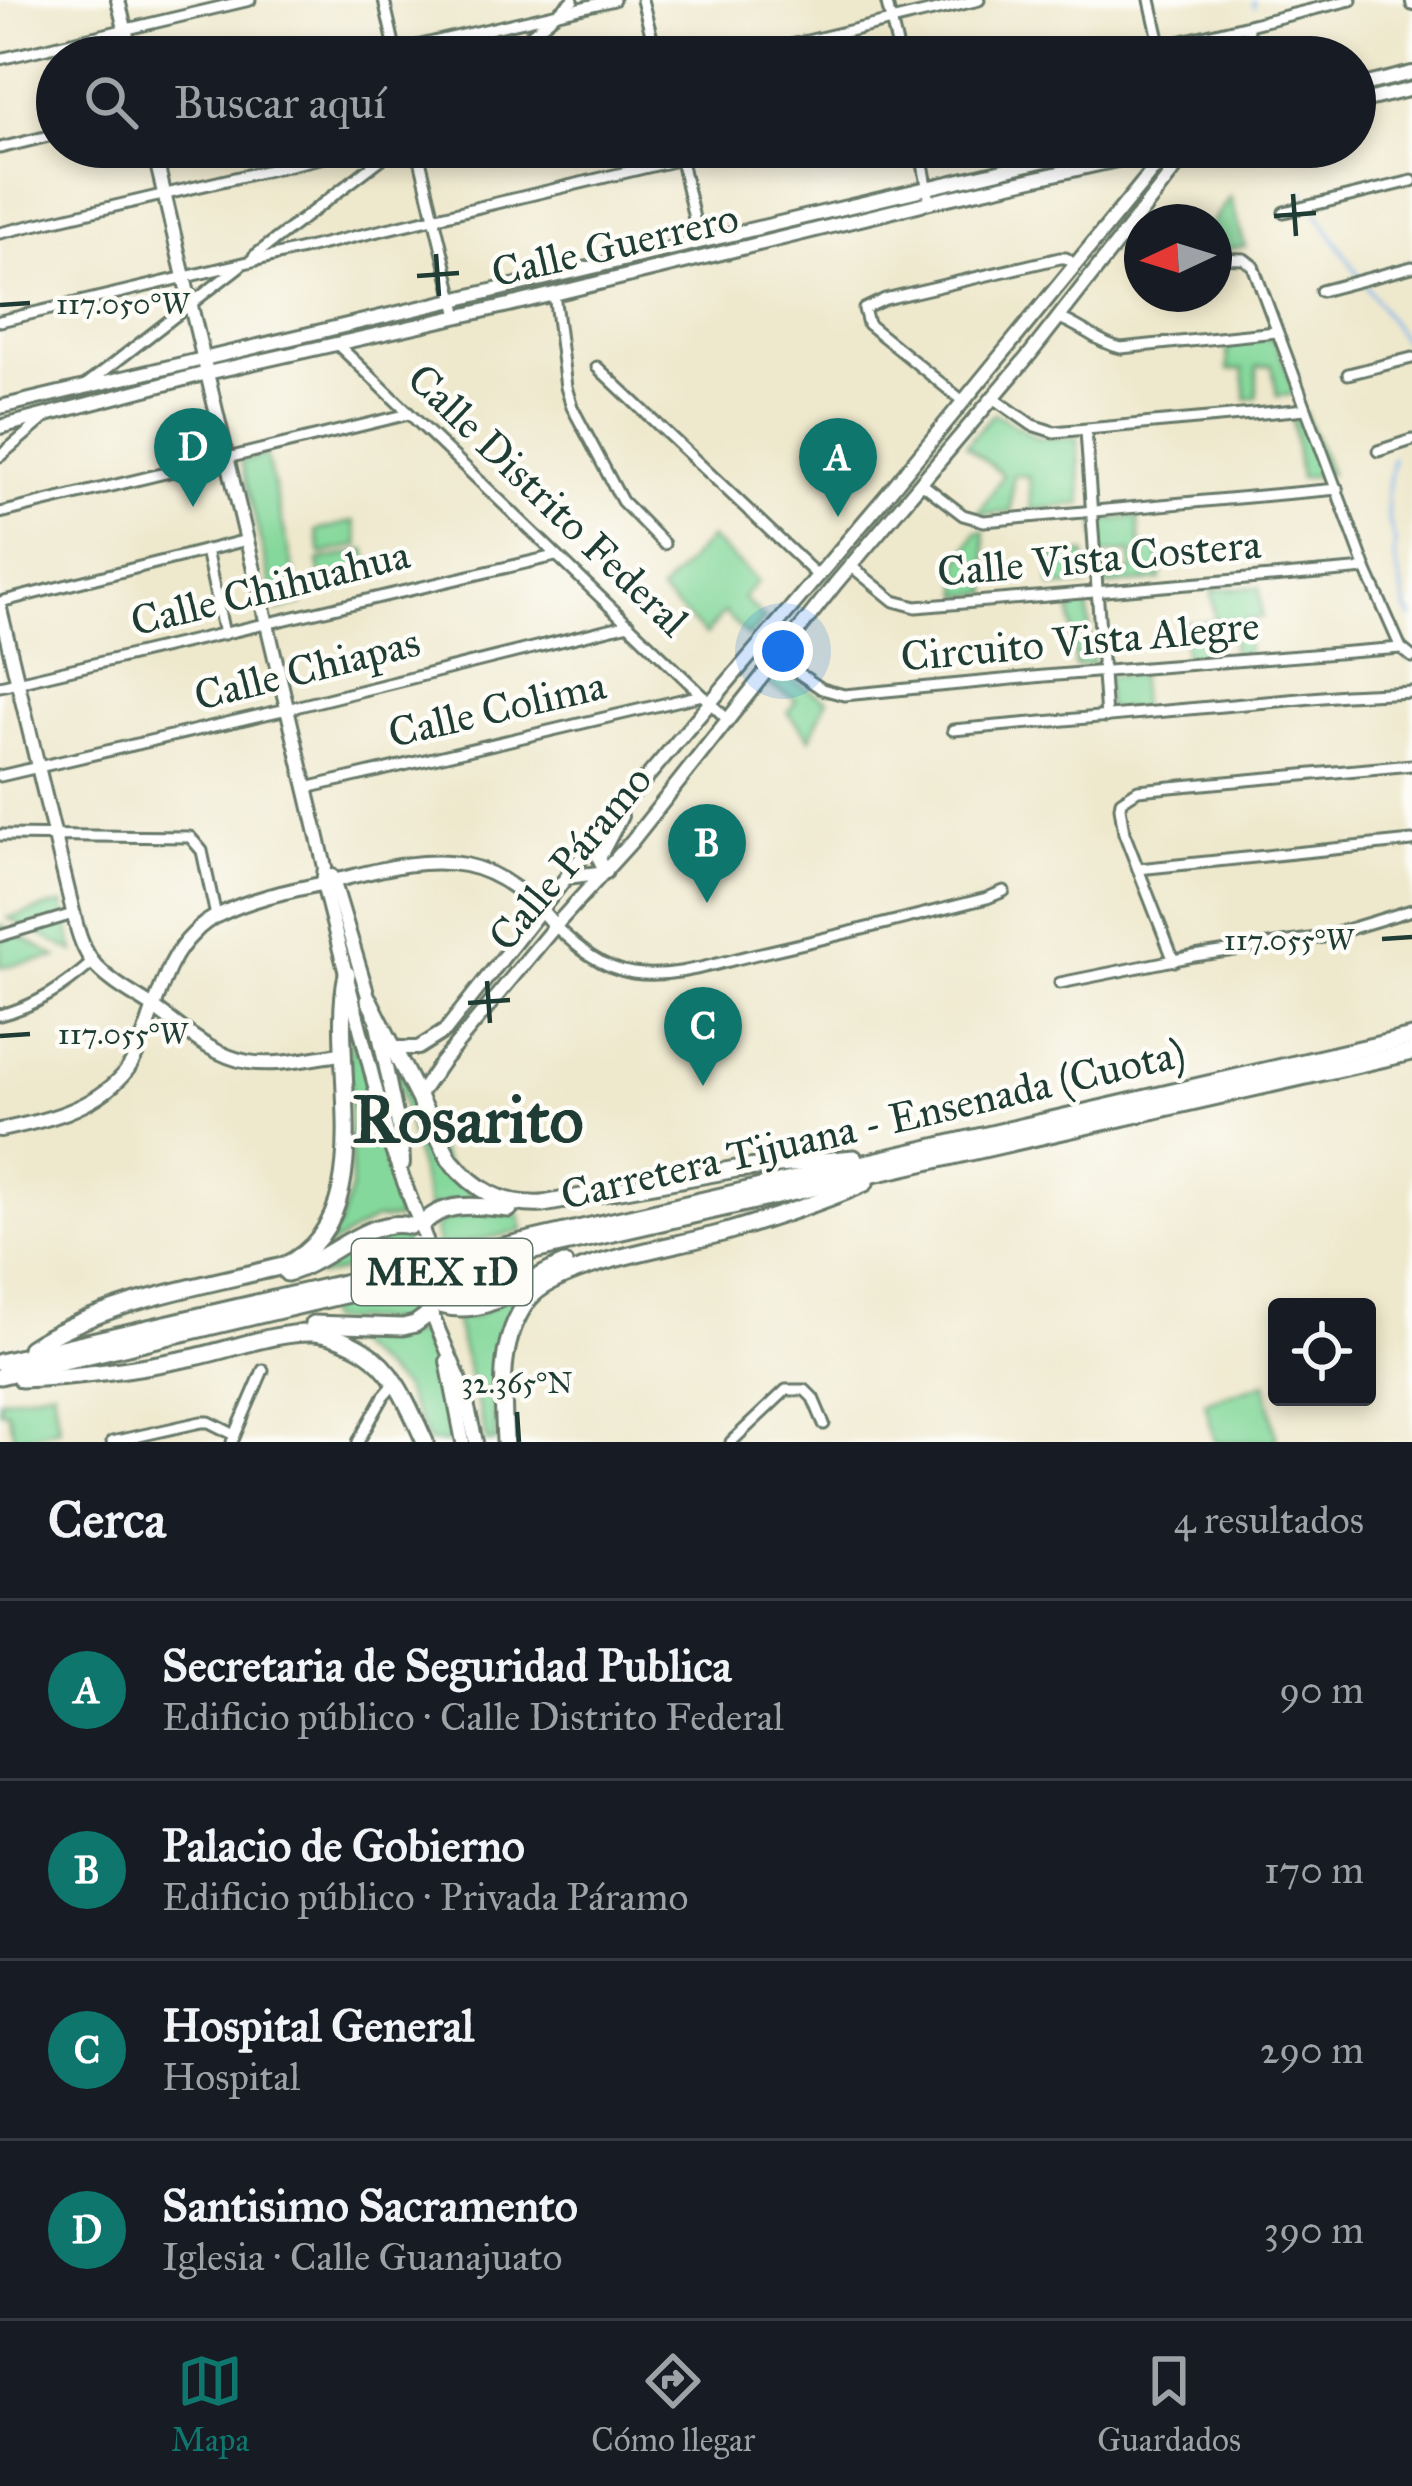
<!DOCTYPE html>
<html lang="es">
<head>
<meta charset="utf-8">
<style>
	body { margin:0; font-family:"IM FELL Great Primer",serif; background:#20242c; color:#f1f3f6 }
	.controls { position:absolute; right:36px; bottom:36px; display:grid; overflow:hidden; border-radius:12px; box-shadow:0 6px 18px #0003 }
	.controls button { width:108px; height:108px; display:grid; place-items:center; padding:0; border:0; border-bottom:3px solid #363941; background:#171b24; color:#f1f3f6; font:60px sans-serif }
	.compass { position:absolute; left:1124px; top:204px; width:108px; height:108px; border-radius:50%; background:#171b24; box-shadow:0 6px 18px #0003; rotate:266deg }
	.you { position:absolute; left:783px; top:651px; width:42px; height:42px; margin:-30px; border:9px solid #fff; border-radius:50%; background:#1a73e8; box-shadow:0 0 0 18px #1a73e833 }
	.badge { display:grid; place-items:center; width:78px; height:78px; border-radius:50%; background:#0f766e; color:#fff; font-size:39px; font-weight:700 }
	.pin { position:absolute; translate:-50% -99px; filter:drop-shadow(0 3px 6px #0008) }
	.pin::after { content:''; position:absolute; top:63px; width:42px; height:36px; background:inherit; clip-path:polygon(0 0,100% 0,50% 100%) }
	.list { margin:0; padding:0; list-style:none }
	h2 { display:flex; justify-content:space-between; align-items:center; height:156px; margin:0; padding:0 48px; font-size:51px }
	h2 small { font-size:39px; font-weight:400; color:#9ea1a6 }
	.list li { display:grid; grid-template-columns:78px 1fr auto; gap:36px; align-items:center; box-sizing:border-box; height:180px; padding:0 48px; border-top:3px solid #363941 }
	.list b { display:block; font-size:45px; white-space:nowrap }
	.list p { margin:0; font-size:39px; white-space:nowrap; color:#9ea1a6 }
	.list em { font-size:39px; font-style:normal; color:#9ea1a6 }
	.icon { flex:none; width:66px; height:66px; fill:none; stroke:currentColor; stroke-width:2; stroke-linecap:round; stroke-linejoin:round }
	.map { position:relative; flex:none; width:1412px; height:1442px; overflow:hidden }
	.search { position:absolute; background:#171b24; box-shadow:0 6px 18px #0003; left:36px; right:36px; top:36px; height:132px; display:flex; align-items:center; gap:30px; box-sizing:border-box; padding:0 42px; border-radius:66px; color:#9ea1a6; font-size:45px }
	.sheet { height:876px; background:#171b24 }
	nav { display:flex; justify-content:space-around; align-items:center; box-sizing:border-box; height:168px; border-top:3px solid #363941; background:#171b24; font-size:33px; color:#9ea1a6 }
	nav a { display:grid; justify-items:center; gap:6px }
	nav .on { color:#0f766e }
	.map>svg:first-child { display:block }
	.green { fill:#85d89b; stroke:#528a68; stroke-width:3 }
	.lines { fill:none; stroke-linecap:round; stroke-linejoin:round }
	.stream { stroke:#7fb5ed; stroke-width:3 }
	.street-casing { stroke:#677969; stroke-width:15 }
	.secondary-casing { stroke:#677969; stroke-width:18 }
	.highway-casing { stroke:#677969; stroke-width:21 }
	.street { stroke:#fff; stroke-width:9 }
	.secondary { stroke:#fff; stroke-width:12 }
	.highway { stroke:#fff; stroke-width:15 }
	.secondary-bridge-casing { stroke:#677969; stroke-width:18; stroke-linecap:butt }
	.secondary-bridge { stroke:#fff; stroke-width:12 }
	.ticks { fill:none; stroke:#1f3d34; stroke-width:4.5 }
	.labels { text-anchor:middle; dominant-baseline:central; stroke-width:9; stroke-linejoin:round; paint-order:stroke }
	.shield { fill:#fdfcf7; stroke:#62766e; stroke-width:3 }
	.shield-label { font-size:39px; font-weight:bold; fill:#1f3d34 }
	.street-label { font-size:42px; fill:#1f3d34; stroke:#fdfcf7 }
	.town-label { font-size:66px; font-weight:bold; fill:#1f3d34; stroke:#fdfcf7 }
	.ticks-label { font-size:30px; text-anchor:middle; fill:#1f3d34; stroke:#fdfcf7; stroke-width:9; stroke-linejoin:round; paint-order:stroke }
</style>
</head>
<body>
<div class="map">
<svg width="1412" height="1442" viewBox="0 0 1412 1442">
	<rect width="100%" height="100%" fill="#fdfcf7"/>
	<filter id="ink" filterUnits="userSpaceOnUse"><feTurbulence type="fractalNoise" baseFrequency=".00833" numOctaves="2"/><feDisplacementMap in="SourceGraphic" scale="24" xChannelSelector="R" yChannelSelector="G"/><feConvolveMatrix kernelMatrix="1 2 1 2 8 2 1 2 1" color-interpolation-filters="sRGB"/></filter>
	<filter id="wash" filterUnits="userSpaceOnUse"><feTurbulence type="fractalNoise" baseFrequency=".004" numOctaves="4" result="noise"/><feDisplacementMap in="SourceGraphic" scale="48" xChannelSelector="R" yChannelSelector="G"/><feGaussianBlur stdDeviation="2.7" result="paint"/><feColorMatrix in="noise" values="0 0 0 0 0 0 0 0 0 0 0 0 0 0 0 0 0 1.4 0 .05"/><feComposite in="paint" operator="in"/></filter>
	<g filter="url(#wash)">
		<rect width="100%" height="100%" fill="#eee8cc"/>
		<!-- green -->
		<g class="green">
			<polygon points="1230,197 1245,246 1214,251 1212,222"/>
			<polygon points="1274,338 1296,394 1277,396 1272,365 1257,367 1257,398 1246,399 1243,369 1228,370 1227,342"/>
			<polygon points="994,413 1037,438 1077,438 1082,504 1031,510 1029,476 1013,475 1011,512 978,514 1003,475 966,445"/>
			<polygon points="1292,413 1305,413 1330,474 1300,478"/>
			<polygon points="266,455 302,604 277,610 241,461"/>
			<polygon points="1138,517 1140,546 1159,545 1161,580 1100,586 1099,576 1131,572 1131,552 1098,555 1095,521"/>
			<polygon points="354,521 359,545 321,554 316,531"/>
			<polygon points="984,531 989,593 961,596 958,564 976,532"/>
			<polygon points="710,538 758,581 743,598 765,619 748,637 724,612 706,635 660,592"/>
			<polygon points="366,550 371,576 323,587 318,561"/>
			<polygon points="1085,553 1087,585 1051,587 1050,556"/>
			<polygon points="1260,587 1262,618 1245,620 1248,654 1233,655 1231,620 1216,621 1217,656 1185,660 1183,623 1215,621 1212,590"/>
			<polygon points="1087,601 1093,664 1075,666 1070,602"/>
			<polygon points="780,673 827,700 810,738 788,713 796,700 769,685"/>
			<polygon points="1139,674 1141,708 1108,710 1106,677"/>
			<polygon points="63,903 74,952 8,918"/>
			<polygon points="0,925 57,957 0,967"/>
			<polygon points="349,999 399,1219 375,1219 307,1260 325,1246 339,1226 351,1189"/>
			<polygon points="390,1047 447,1167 471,1192 498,1204 450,1202 429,1209"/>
			<path d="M487,1212L520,1215L523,1231L439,1248L435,1229C450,1212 465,1213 487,1212Z"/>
			<polygon points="386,1232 405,1237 409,1256 319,1276 316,1266 350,1245"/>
			<path d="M528,1259L531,1272C505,1287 483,1304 452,1299L446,1279Z"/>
			<path d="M541,1278C487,1327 493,1376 496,1442H487L455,1319L474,1317Z"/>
			<polygon points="415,1288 420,1307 404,1321 327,1320 325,1310"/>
			<polygon points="331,1327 401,1335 410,1335 426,1328 454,1442 429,1442 402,1387"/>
			<polygon points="1266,1383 1277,1442 1215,1442 1205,1402"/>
			<polygon points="53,1389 59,1428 15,1440 7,1410 0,1411 0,1399"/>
		</g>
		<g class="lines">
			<!-- stream -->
			<g class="stream">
				<polyline points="1254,0 1254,6"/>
				<polyline points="1301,190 1405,343"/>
				<polyline points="1393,458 1387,495 1388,518 1395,542 1394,556 1407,611 1412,618"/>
			</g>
		</g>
	</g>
	<g filter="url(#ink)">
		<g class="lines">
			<!-- street casing -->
			<g class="street-casing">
				<g id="street">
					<polyline points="384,0 397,57"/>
					<polyline points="642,0 657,57"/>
					<polyline points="886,0 900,57"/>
					<polyline points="1150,0 1163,57"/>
					<polyline points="1411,0 1412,5"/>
					<polyline points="369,57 614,0"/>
					<polyline points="503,57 573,0"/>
					<polyline points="740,57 979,0"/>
					<polyline points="1117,57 1351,0"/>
					<polyline points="1247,57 1248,27"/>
					<polyline points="0,59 250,0"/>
					<polyline points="417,147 458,316"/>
					<polyline points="678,147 699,241"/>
					<polyline points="920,147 930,202"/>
					<polyline points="0,148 57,134"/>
					<polyline points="1284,212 1412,181"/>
					<polyline points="0,233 367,147"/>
					<polyline points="254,256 397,147"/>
					<polyline points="1214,258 1244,259 1253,266 1366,569 1401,648"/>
					<polyline points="1321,291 1412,267"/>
					<polyline points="554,294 566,387 572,407 622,501 664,544"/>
					<path d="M1059,318C1082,326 1098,343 1121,348L1276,332"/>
					<polyline points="0,321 732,147"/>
					<polyline points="338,345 727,719"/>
					<polyline points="597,367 818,576"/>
					<polyline points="1348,374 1412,358"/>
					<polyline points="87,384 240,266"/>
					<polyline points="992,397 1032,425 1054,432 1306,409"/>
					<polyline points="964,402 868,324 864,309 885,299 1060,258 1066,258 1074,264"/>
					<polyline points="1086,431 1106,717"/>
					<polyline points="1378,451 1412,440"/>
					<polyline points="0,456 46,417"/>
					<polyline points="920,482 963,515 984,521 1338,489"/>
					<polyline points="0,513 409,414"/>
					<polyline points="206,550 224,634"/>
					<polyline points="851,566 894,601 916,607 1366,569"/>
					<polyline points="0,602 247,540"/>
					<polyline points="776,658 822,689 844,695 1044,676 1401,648 1412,657"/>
					<polyline points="0,686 555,556"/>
					<polyline points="953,730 1345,695 1412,692"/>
					<polyline points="0,776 287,709 629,624"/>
					<polyline points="306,788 702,695"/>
					<polyline points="0,835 190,837 202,851 216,916"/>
					<polyline points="1138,869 1412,841"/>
					<path d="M555,926C578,948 601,968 633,973C676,979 720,962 761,953C837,936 912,917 987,898L1004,891"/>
					<polyline points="0,936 73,914"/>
					<polyline points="1174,961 1124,833 1120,807 1121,801 1138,790 1412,765"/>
					<polyline points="1060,983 1194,956 1323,937 1412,910"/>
					<path d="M0,1015C38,1005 63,988 93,962"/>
					<polyline points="235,1435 263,1370"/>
					<polyline points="112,1442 201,1422 209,1422 235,1435 232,1442"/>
					<polyline points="358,1442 384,1396 395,1383"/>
					<polyline points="731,1442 786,1390 805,1390 813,1398 824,1424"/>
				</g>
			</g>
			<!-- secondary casing -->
			<g class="secondary-casing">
				<g id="secondary">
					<polyline points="118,0 132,57"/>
					<polyline points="1355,87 1412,73"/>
					<polyline points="1355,103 1412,89"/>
					<polyline points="153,147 325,867 323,884 390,1145 426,1240"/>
					<polyline points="0,407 1101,147"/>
					<polyline points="0,427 207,373 509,305 930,202 1175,147"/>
					<path d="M0,609L76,924C80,940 85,954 96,966C112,983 131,993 150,1005C181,1026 209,1055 248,1062C278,1067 312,1057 342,1054"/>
					<polyline points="332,876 371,1006"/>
					<polyline points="567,877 606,872 599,858 621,816"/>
					<polyline points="377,1025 402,1143 403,1164"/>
					<polyline points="395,1048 418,1048 445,1031 625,803 885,497 1171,148"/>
					<polyline points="418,1096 441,1063 555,926 632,841 836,583 1030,354 1178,165 1186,147"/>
					<path d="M0,1130C44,1121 93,1110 124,1074C139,1056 146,1028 154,1007C164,980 172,954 193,934C201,925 211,918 223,913C255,897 294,890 329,882C372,872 420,856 465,865C501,872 533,899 555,926"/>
					<polyline points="429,1308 463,1387 476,1442"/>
					<polyline points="447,1361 463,1442"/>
				</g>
			</g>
			<!-- highway casing -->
			<g class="highway-casing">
				<g id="highway">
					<path d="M369,1000L450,1160C476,1191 503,1206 543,1204L736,1169L854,1158"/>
					<path d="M422,1225C443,1200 480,1206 509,1209"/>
					<path d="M287,1273C326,1263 370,1215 410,1226"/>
					<path d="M440,1305C489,1319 521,1282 564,1264"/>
					<polyline points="313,1324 403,1327 415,1324 430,1313"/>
					<path d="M30,1348C101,1302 202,1286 283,1266C386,1219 327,1062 347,974"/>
					<polyline points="0,1362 1412,1037"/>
					<polyline points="0,1376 472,1265 1412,1052"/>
					<path d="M21,1379C76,1377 141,1368 195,1357C233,1349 274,1332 313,1333C331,1334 349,1342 364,1351C396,1371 410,1410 425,1442"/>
					<path d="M505,1442C503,1393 497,1342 528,1300C556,1263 679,1246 726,1232C773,1218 821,1203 865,1183"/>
				</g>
			</g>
			<!-- street -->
			<use href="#street" class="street"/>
			<!-- secondary -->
			<use href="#secondary" class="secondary"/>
			<!-- highway -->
			<use href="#highway" class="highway"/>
			<!-- secondary-bridge casing -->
			<g class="secondary-bridge-casing">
				<g id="secondary-bridge">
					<polyline points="426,1240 439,1295"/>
					<polyline points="414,1243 426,1299"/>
				</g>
			</g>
			<!-- secondary-bridge -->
			<use href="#secondary-bridge" class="secondary-bridge"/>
		</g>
	</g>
	<!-- ticks -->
	<path class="ticks" d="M1293,194L1296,236M1274,216L1316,213M436,254L439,296M417,276L459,273M0,305L30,303M1382,939L1412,937M487,981L490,1023M468,1003L510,1000M0,1036L30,1034M517,1412L519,1442"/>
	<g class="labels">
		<!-- shield labels -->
		<rect class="shield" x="352" y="1239" width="180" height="66" rx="9"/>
		<g class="shield-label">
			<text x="442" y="1272">MEX 1D</text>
		</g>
		<!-- street labels -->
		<g class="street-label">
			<text transform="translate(615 245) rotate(-13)">Calle Guerrero</text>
			<text transform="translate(548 500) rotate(44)">Calle Distrito Federal</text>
			<text transform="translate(1099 558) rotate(-5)">Calle Vista Costera</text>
			<text transform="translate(270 588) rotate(-14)">Calle Chihuahua</text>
			<text transform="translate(1080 641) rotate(-5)">Circuito Vista Alegre</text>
			<text transform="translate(307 669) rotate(-14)">Calle Chiapas</text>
			<text transform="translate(497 709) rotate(-13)">Calle Colima</text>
			<text transform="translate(570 858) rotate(-50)">Calle Páramo</text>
			<text transform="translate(873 1124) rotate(-13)">Carretera Tijuana - Ensenada (Cuota)</text>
		</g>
		<!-- town labels -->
		<g class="town-label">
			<text x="468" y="1119">Rosarito</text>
		</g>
	</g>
	<g class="ticks-label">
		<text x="123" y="314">117.050°W</text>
		<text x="1289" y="950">117.055°W</text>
		<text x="123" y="1044">117.055°W</text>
		<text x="517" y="1393">32.365°N</text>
	</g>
</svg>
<div class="controls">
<button><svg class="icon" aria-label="locate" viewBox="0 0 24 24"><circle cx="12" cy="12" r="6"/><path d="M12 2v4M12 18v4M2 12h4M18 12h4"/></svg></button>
</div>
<svg class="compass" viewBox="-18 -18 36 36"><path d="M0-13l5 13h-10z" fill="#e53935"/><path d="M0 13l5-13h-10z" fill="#9ea1a6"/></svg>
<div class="you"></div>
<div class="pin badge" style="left:838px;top:517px">A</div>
<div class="pin badge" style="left:707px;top:903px">B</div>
<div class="pin badge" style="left:703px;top:1086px">C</div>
<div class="pin badge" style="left:193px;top:507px">D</div>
<div class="search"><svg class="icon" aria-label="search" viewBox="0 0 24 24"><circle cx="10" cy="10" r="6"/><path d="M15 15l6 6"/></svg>Buscar aquí</div>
</div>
<section class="sheet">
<h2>Cerca<small>4 resultados</small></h2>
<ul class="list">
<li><span class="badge">A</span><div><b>Secretaria de Seguridad Publica</b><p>Edificio público · Calle Distrito Federal</p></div><em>90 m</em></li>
<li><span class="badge">B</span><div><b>Palacio de Gobierno</b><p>Edificio público · Privada Páramo</p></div><em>170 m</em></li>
<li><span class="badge">C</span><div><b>Hospital General</b><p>Hospital</p></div><em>290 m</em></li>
<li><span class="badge">D</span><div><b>Santisimo Sacramento</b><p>Iglesia · Calle Guanajuato</p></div><em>390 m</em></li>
</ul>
</section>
<nav>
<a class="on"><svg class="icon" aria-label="map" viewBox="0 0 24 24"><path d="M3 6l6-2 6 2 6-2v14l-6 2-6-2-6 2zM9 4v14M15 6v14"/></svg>Mapa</a>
<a><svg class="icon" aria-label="directions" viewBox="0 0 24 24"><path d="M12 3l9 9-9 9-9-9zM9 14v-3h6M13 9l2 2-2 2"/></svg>Cómo llegar</a>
<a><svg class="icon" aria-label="saved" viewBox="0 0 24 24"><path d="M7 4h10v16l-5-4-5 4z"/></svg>Guardados</a>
</nav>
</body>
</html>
